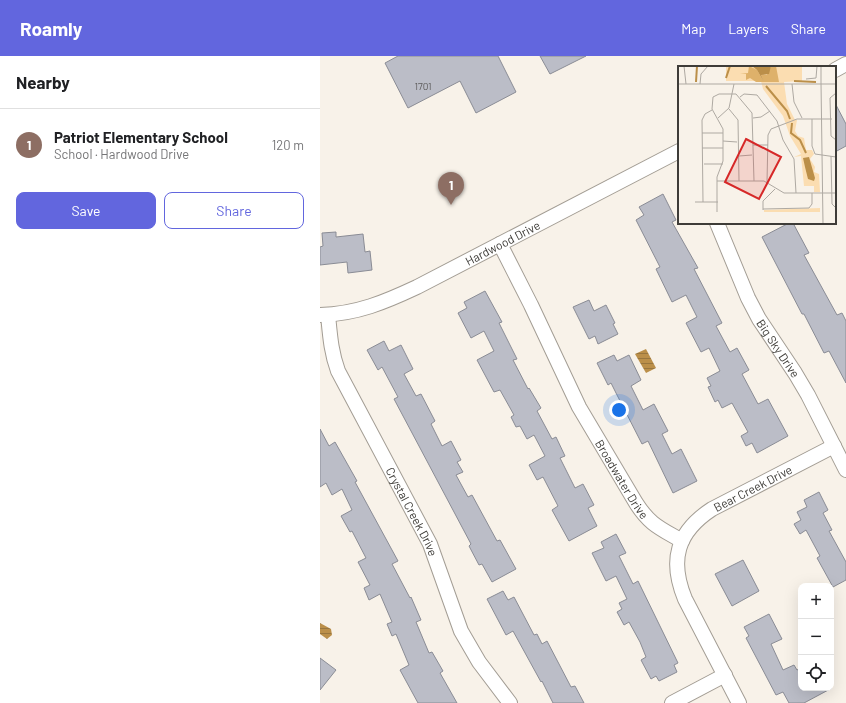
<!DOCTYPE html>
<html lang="en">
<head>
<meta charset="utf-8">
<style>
	body { margin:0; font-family:Barlow,sans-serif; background:#f6f6f6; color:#202124 }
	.controls { position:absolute; right:12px; bottom:12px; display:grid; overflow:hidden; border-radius:8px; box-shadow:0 4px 16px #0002 }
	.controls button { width:36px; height:36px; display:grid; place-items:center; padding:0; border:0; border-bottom:1px solid #e0e0e0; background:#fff; color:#202124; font:20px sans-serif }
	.you { position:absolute; left:299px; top:354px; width:14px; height:14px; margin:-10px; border:3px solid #fff; border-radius:50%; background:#1a73e8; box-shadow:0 0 0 6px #1a73e833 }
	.badge { display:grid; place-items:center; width:26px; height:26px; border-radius:50%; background:#6266de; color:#fff; font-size:13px; font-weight:700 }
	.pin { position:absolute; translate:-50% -33px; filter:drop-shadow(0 1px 2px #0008) }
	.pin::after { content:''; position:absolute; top:21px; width:14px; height:12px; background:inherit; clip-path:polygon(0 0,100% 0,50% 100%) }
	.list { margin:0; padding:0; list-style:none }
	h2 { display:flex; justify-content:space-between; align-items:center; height:52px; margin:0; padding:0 16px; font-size:17px }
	h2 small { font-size:13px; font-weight:400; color:#757577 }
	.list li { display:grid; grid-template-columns:26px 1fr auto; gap:12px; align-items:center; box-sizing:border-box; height:72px; padding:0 16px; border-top:1px solid #e0e0e0 }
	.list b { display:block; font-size:15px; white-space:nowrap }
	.list p { margin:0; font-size:13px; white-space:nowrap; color:#757577 }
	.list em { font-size:13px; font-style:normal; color:#757577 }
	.actions { display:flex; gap:8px; padding:12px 16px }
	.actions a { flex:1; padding:9px 0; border:1px solid #6266de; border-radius:8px; text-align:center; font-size:14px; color:#6266de }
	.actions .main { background:#6266de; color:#fff }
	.icon { flex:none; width:22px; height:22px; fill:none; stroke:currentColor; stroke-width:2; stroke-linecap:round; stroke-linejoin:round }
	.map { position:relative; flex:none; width:526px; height:647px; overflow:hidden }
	header { display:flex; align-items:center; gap:24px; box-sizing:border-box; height:56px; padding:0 20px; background:#6266de; color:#fff }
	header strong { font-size:19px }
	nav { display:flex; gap:22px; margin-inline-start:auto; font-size:14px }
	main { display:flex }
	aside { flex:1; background:#fff }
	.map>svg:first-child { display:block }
	.water { fill:url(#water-rules) }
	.building { fill:#bbbdc7; stroke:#8a8c95 }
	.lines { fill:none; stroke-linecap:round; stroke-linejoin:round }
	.minor-casing { stroke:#a39d94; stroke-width:16 }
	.minor { stroke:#fff; stroke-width:14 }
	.labels { text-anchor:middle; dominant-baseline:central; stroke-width:3.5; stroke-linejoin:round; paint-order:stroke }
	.number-label { font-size:10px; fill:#5d5c5c }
	.street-label { font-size:12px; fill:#3e3c38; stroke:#fff }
	.inset-river { fill:none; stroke:#bb8f49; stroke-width:2 }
	.inset-road { fill:none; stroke:#aea9a2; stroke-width:1 }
	.view { fill:#d62828; fill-opacity:0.15; stroke:#d62828; stroke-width:2 }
	.inset-edge { fill:none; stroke:#3e3c38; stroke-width:2 }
</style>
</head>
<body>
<header>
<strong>Roamly</strong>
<nav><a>Map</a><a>Layers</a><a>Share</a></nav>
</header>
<main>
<aside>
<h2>Nearby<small></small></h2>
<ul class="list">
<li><span class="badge" style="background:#8d6e63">1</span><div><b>Patriot Elementary School</b><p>School · Hardwood Drive</p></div><em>120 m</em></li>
</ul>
<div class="actions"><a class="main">Save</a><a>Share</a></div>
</aside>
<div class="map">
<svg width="526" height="647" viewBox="0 0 526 647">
	<defs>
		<pattern id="water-rules" width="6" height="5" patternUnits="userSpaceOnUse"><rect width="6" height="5" fill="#bb8f49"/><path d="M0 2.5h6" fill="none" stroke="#99763e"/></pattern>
	</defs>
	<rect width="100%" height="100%" fill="#f8f2e9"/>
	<!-- water -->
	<g class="water">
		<polygon points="326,293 336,312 326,317 315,298"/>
		<polygon points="0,567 11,573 12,579 7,583 0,578"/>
	</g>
	<!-- building -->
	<g class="building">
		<polygon points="78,0 178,0 196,36 156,57 140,25 88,52 65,7"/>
		<polygon points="220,0 266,0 230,18"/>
		<polygon points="515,47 526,68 526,90 515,96"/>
		<polygon points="343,138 356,164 352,166 378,212 374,213 402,267 396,270 410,296 417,292 429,314 422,318 438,348 448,343 468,380 437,397 432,387 426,390 421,380 428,376 412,347 402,352 398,344 395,346 388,331 391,330 387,322 400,315 389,292 381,296 366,267 377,261 366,239 352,246 336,213 340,211 316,164 324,159 319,151"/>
		<polygon points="469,167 473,167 489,197 484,199 517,259 522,257 526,265 526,327 509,295 504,297 484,258 482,258 442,181"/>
		<polygon points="16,176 16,181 43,178 45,196 50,195 52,214 28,217 27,206 0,209 0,191 3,190 2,177"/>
		<polygon points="165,235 182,266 179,267 197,303 193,304 208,333 209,332 221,352 217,355 232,383 236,381 245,400 240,402 255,432 263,428 274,449 268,452 277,470 249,485 232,454 238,450 223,421 217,424 209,409 225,400 214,379 207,383 200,370 196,371 191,361 194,359 180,334 174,336 157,304 174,295 164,275 151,282 138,257 147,252 144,246"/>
		<polygon points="269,244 274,255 286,249 295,267 293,268 298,278 278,288 275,280 269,283 253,251"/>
		<polygon points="64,285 69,295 81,289 93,313 84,318 96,340 101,338 115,365 111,368 122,390 131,385 141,404 137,406 143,416 136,419 148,441 152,439 177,485 180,484 196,513 172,526 162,508 159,509 149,490 151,488 74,343 78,341 62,311 58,314 47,294"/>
		<polygon points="294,299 297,305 309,299 321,324 311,330 323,354 334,348 348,375 342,378 352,398 361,393 377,425 353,437 328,385 322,388 296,337 291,327 288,329 277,307"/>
		<polygon points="0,373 9,390 15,386 37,425 35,426 78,505 72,508 90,542 91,541 101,564 96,566 109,597 112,596 123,615 120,617 137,647 98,647 80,614 89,609 76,578 72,580 67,568 72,566 60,538 49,544 44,532 50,529 38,506 46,502 32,475 30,476 21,460 32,454 22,433 12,439 6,427 0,431"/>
		<polygon points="499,436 508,454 503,457 512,474 509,475 526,506 526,524 513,531 497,502 500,500 486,474 480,478 474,468 481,464 477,456 487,451 484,444"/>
		<polygon points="296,478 306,497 299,500 313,528 318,525 358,607 354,609 357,616 339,625 336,620 331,623 321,604 326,601 320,586 309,566 304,569 297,556 302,553 299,547 307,543 296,520 286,525 272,497 284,492 281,486"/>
		<polygon points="423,504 439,535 412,550 395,518"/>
		<polygon points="183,535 188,544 194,541 214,579 217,578 222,588 227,585 251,631 255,630 264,647 233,647 222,625 221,626 193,575 186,579 167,543"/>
		<polygon points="449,558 462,583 451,588 463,614 474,609 477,614 481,612 481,632 512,632 484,647 469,647 463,636 456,639 426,582 429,580 424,571"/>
		<polygon points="0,602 16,614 0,634"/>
	</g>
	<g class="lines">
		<!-- minor casing -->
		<g class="minor-casing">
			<g id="minor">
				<polyline points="515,14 526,8"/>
				<path id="s1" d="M397,167L428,242L439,263L475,317L488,339L526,414"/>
				<path id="s2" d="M180,188L211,249L259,351L316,447C330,469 340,472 362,485"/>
				<path id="s3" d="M0,259C37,258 65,246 97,231L359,95"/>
				<path id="s4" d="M8,259C10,279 11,296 18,315L110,488L141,575L159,606L190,647"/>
				<polyline points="352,647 405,619"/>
				<path id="s5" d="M419,647L365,543C349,504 357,476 392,453L514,390"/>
			</g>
		</g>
		<!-- minor -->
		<use href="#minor" class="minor"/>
	</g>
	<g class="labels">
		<!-- number labels -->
		<g class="number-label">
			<text x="103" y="30">1701</text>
		</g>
		<!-- street labels -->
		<g class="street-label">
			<text stroke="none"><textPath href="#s3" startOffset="198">Hardwood Drive</textPath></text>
			<text stroke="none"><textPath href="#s1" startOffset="140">Big Sky Drive</textPath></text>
			<text stroke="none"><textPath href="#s2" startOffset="265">Broadwater Drive</textPath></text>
			<text stroke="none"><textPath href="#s5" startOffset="267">Bear Creek Drive</textPath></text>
			<text stroke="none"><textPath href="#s4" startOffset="216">Crystal Creek Drive</textPath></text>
		</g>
	</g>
	<!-- overview -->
	<g transform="translate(358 10)">
		<rect width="158" height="158" fill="#f8f2e9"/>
		<path d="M48,0H124V15L106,16L109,38L117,54H119L117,65L120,70L126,72L128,84H134L136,88L132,93L137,101L136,106L141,108L142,126H136V120H126L123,90L116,91L123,88L112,70L105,50L85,23L83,15H48ZM142,142V146H86V144Z" fill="#fbddb1"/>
		<path d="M71,0L79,4L86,16L83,9H89L93,0H98L101,16H78L72,12L68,14V8H62L70,7Z" fill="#deb16a"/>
		<path d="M74,0H93L91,8L83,9L86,16L79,4ZM131,91L137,112L136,115L130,113L127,101L125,92Z" fill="#bb8f49"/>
		<path class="inset-river" d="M48,12L52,0M116,15L138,16M18,16L19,0M88,20L109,45L112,53M114,57L113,67L122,74L128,87"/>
		<path class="inset-road" d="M6,0L8,18M128,13L138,12L139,0M143,17L145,158M143,17V0M0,18H158M22,18L23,8L30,0M114,18L116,36L124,52M158,27L152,32L153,70L158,74M35,31L34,43L45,63V95L39,111V146M35,31L41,28H58L74,47L76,115M62,31L66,28L79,29L99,55L105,74L116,93L118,127M51,43L60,54L61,115M40,52L51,42L56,18M75,52L83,51L92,45M134,53V80L137,88L158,91M24,67H45M45,75L59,76M75,79H90M24,82H45M61,90L74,89M153,90L154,138L158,142M26,98H45M39,115H86L106,127H158M89,116L90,69L93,63L119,53H154M17,136H40M25,136L24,54L27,48L34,44M85,143L131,142L134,138V127M85,144V135L97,123"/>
		<path class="view" d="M68,73L103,91L81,133L47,116Z"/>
		<rect width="158" height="158" class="inset-edge"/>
	</g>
</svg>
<div class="controls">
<button>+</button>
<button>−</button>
<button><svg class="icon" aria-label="locate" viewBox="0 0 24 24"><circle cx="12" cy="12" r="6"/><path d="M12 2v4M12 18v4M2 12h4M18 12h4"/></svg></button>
</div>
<div class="you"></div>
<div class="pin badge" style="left:131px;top:149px;background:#8d6e63">1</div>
</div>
</main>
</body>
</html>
